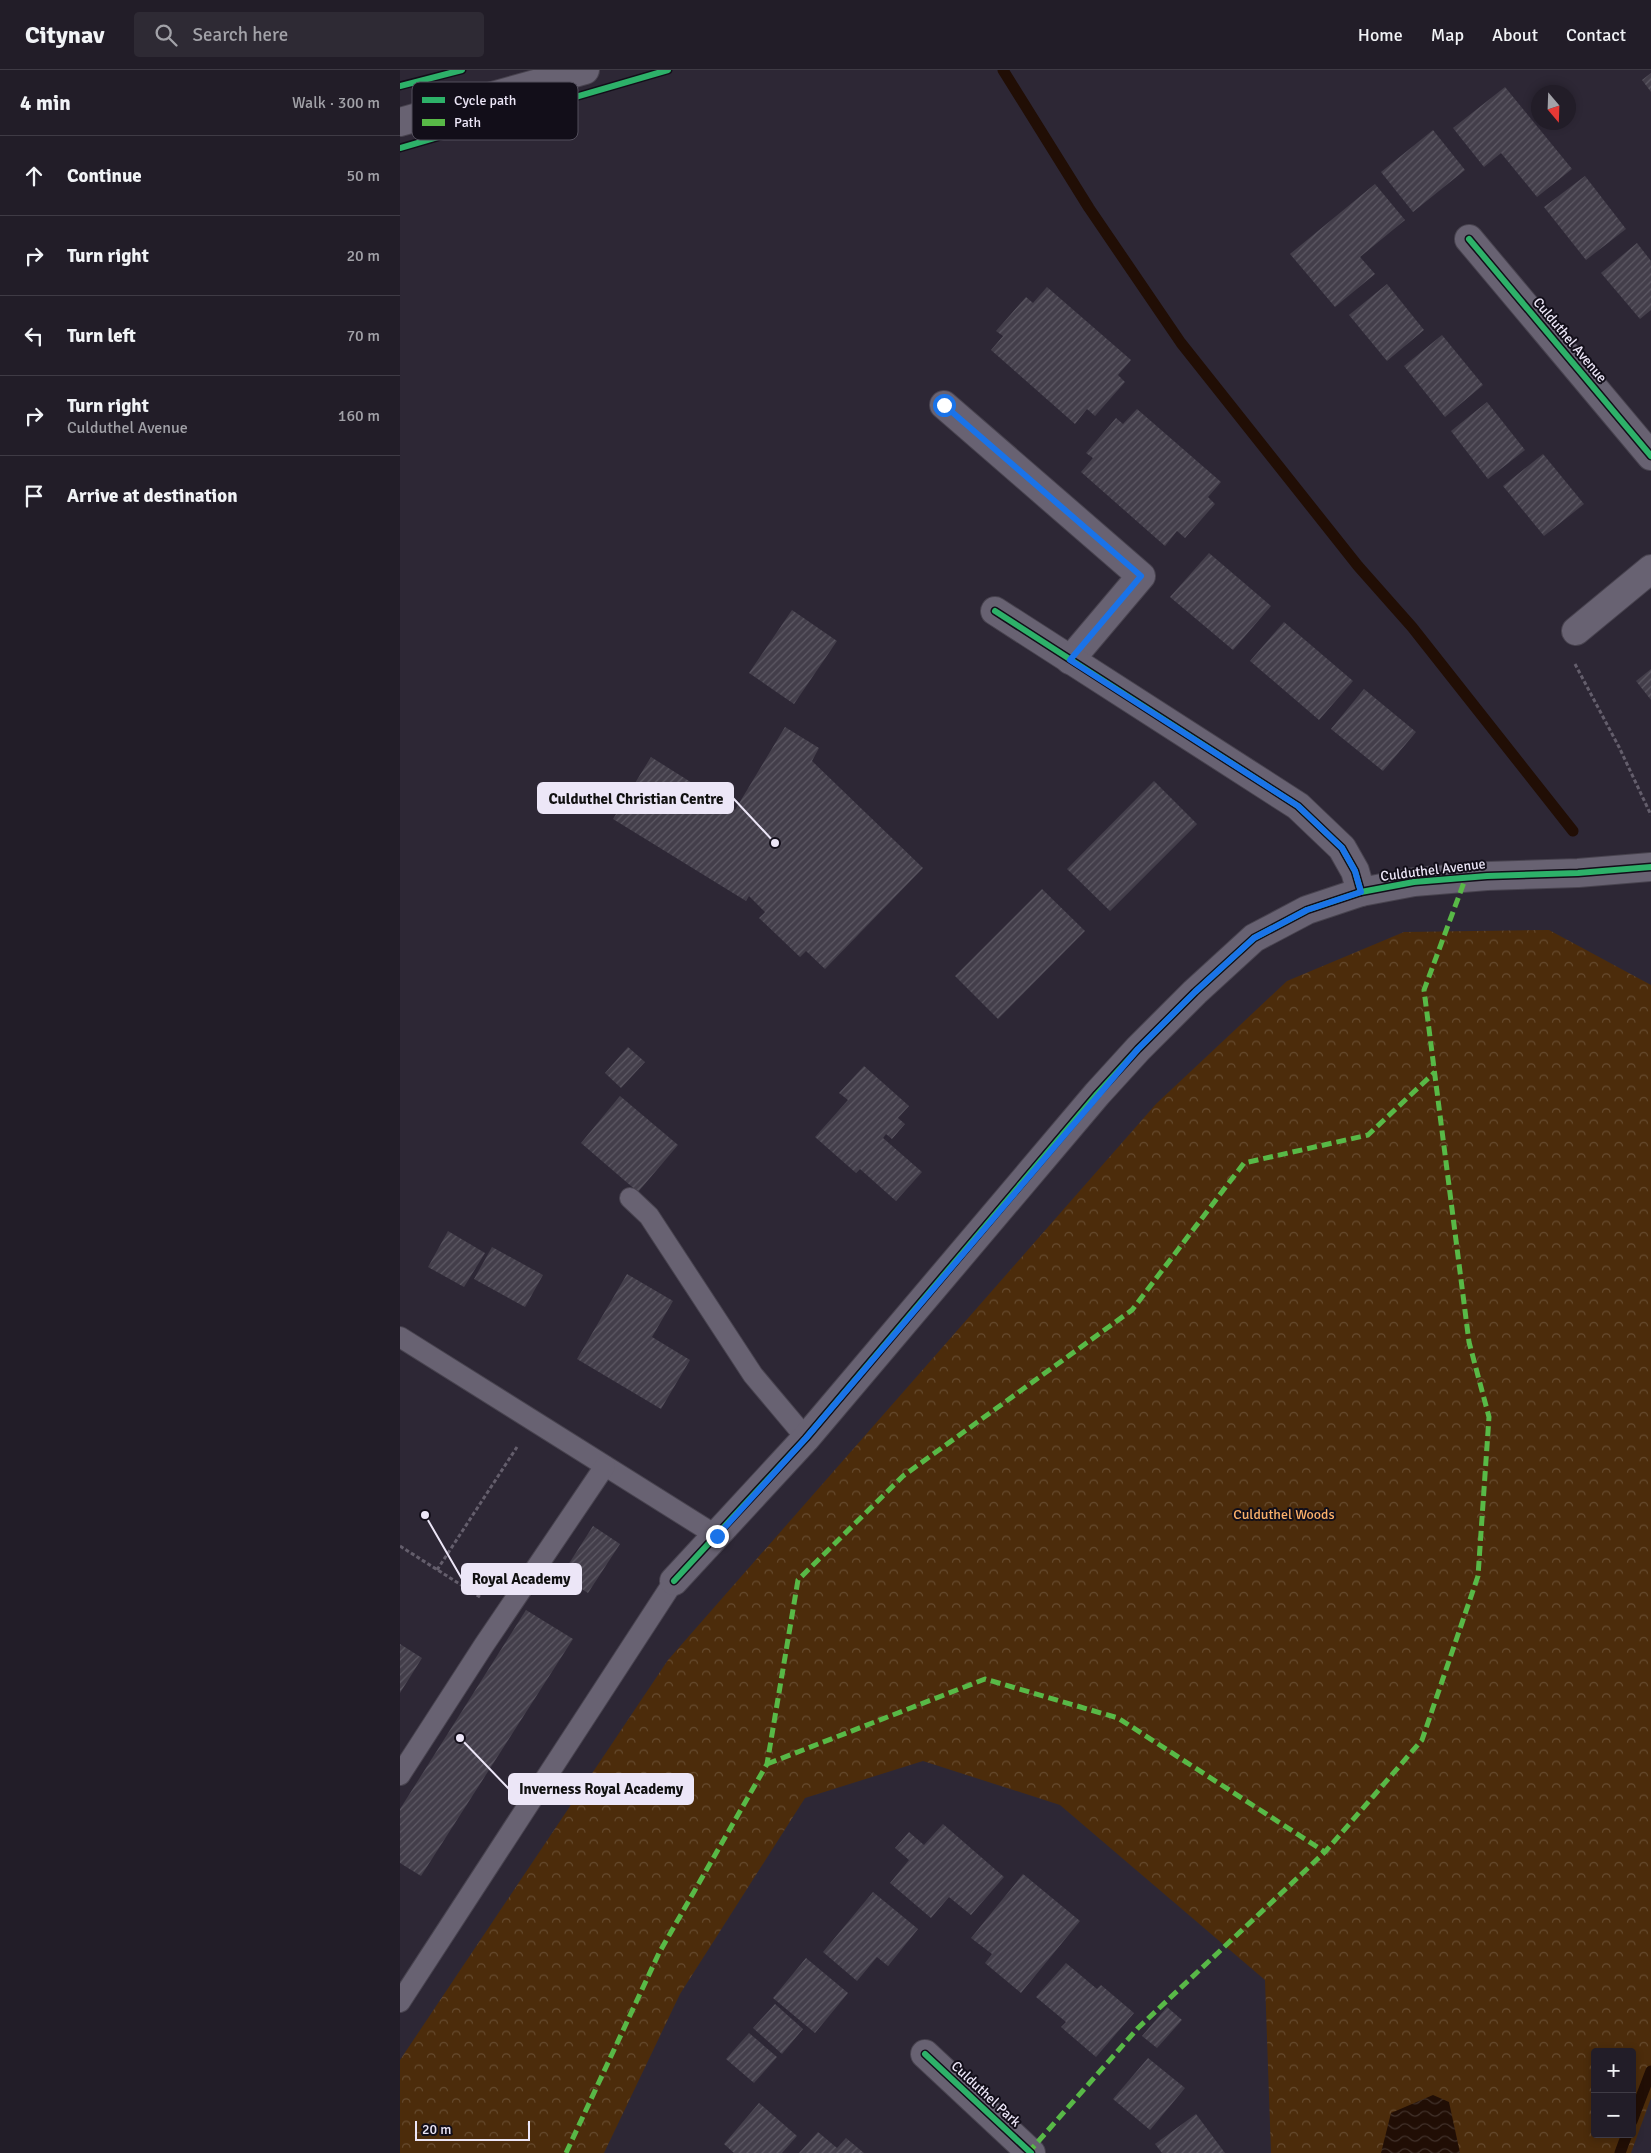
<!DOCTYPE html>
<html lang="en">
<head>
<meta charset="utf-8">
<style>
	body { margin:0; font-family:Signika,sans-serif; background:#2e2a34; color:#f1f3f6 }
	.controls { position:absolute; right:15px; bottom:15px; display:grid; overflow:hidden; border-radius:5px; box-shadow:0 2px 8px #0003 }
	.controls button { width:45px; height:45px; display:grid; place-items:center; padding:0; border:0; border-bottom:1px solid #3f3b45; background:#221d28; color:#f1f3f6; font:25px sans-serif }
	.compass { position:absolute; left:1131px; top:15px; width:45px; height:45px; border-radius:50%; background:#221d28; box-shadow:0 2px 8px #0003; rotate:161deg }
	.scale { position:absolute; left:15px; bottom:12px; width:115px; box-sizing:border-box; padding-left:5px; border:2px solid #ece6f7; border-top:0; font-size:14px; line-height:18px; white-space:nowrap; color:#ece6f7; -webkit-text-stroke:4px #120e19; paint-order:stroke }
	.stop { position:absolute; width:15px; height:15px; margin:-11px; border:4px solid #1a73e8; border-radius:50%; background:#fff }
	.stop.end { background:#1a73e8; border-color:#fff; box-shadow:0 1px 5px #0008 }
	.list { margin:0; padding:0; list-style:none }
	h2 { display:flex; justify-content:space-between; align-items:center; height:65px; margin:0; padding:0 20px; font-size:21px }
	h2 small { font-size:16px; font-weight:400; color:#a2a2a8 }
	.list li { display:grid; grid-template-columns:32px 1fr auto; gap:15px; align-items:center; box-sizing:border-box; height:80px; padding:0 20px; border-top:1px solid #3f3b45 }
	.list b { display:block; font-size:19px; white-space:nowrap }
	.list p { margin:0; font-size:16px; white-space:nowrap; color:#a2a2a8 }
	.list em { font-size:16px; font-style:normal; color:#a2a2a8 }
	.icon { flex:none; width:28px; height:28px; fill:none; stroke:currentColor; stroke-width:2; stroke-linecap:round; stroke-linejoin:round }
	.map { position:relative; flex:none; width:1251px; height:2083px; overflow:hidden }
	header { display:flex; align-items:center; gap:30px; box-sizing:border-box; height:70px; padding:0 25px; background:#221d28; border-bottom:1px solid #3f3b45 }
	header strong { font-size:24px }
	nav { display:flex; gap:28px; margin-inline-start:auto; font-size:18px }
	.search { width:350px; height:45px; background:#2e2a34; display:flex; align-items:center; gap:12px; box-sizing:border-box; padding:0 18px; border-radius:5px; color:#a2a2a8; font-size:19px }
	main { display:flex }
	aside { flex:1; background:#221d28 }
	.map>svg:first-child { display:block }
	.forest { fill:url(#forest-crowns); fill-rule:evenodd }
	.water { fill:url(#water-waves) }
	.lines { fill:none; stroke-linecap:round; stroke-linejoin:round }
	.stream { stroke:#210e05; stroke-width:11 }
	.building { fill:url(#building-hatch) }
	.lane-casing { stroke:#48434f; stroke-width:22 }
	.street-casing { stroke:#48434f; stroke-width:30 }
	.primary-casing { stroke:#48434f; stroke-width:30 }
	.path { stroke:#645e6c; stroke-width:3; stroke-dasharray:4 2.5; stroke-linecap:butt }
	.lane { stroke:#686272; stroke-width:20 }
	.street { stroke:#686272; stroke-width:28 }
	.primary { stroke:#686272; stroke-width:28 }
	.quiet { stroke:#58b947; stroke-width:5; stroke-dasharray:10 5; stroke-linecap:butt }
	.cycleway-casing { stroke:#120e19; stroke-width:9 }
	.cycleway { stroke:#2db169; stroke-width:6 }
	.route { stroke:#1a73e8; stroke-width:6 }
	.labels { text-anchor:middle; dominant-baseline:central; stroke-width:4; stroke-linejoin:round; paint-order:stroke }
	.street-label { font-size:14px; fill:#ece6f7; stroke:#120e19 }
	.park-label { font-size:14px; fill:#fbb06a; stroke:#120e19 }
	.key { fill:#120e19; stroke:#534f5c; stroke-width:1 }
	.key-label { font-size:14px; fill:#ece6f7 }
	.leader { fill:none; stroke:#ece6f7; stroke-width:2 }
	.callout-dot { fill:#ece6f7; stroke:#120e19; stroke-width:2 }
	.callout { fill:#ece6f7; stroke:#ece6f7; stroke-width:2 }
	.callout-label { font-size:15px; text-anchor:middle; font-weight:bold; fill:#111 }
</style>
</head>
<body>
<header>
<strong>Citynav</strong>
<div class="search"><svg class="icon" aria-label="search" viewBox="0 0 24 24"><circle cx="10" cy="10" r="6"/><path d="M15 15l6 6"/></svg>Search here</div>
<nav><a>Home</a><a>Map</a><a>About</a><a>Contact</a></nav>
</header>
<main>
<aside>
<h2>4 min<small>Walk · 300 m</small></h2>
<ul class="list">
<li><svg class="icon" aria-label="ahead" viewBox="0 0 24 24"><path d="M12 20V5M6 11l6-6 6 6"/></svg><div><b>Continue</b></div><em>50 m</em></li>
<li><svg class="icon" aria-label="right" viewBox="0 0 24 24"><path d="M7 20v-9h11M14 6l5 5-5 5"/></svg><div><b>Turn right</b></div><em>20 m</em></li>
<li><svg class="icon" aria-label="left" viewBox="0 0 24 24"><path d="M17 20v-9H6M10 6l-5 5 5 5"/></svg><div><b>Turn left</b></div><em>70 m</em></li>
<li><svg class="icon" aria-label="right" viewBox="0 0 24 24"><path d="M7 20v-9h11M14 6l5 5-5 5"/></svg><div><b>Turn right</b><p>Culduthel Avenue</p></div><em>160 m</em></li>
<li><svg class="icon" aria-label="arrive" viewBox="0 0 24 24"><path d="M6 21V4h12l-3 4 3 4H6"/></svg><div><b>Arrive at destination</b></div></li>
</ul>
</aside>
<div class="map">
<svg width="1251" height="2083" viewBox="0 0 1251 2083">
	<defs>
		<pattern id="forest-crowns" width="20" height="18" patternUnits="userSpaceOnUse" patternTransform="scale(1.25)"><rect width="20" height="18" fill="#4c2c0b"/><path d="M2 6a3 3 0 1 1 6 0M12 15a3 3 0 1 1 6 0" fill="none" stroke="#664b2f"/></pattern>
		<pattern id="water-waves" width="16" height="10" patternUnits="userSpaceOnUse" patternTransform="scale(1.25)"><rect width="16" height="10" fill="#210e05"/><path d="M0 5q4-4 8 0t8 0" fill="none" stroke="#41312a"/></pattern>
		<pattern id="building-hatch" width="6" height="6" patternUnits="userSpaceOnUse" patternTransform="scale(1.25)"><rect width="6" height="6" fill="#433e4a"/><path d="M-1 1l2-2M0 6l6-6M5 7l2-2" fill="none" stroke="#5e5a65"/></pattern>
	</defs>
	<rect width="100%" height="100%" fill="#2d2735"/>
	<!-- forest -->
	<path class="forest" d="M1149,860L1251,915V2028L1231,2083H871L865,1910L660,1735L523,1691L405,1728L280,1924L204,2083H0V1990L268,1590L756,1034L887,911L1004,862ZM1195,1982H1232V2064H1195Z"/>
	<!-- water -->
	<polygon class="water" points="1033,2025 1049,2032 1060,2083 981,2083 991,2043"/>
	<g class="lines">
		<!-- stream -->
		<g class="stream">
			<polyline points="603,0 689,138 781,273 958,496 1012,557 1173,761"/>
			<polyline points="1232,2051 1251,2001"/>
			<polyline points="1220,2083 1227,2064"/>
		</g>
	</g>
	<!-- building -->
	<g class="building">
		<polygon points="1251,3 1251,22 1242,10"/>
		<polygon points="1105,17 1172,99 1137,127 1101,83 1084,97 1053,58"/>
		<polygon points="1033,60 1065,100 1013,142 981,102"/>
		<polygon points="1185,106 1226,159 1186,190 1144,137"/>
		<polygon points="975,114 1005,150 960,187 975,204 935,237 890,184"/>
		<polygon points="1237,173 1251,191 1251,240 1240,249 1201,203"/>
		<polygon points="987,214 1024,260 987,291 949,245"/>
		<polygon points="647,217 731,290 718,305 725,312 695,346 687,339 675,354 591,280 603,266 596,261 626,227 633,233"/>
		<polygon points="1042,265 1083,315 1045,347 1004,296"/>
		<polygon points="1087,332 1125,380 1088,409 1051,361"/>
		<polygon points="737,339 821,412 808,427 815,434 785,468 777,461 765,476 681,402 693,388 686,383 716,348 723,354"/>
		<polygon points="1143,384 1184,434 1144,466 1103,416"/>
		<polygon points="809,483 871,536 833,580 770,527"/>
		<polygon points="392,540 437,571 394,634 349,603"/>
		<polygon points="884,552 953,611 919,650 850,591"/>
		<polygon points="1251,599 1251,630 1236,611"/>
		<polygon points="964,619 1016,662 983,701 931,659"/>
		<polygon points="385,657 419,678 412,691 523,798 425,899 406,881 400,887 359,848 365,842 349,826 346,831 213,749 251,687 335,740"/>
		<polygon points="754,711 797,754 710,841 667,799"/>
		<polygon points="642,819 685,861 598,949 555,906"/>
		<polygon points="228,977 245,992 221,1018 205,1003"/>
		<polygon points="464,996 509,1036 498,1048 505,1054 492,1069 486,1064 483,1068 522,1102 496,1131 460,1099 456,1103 415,1067 448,1030 439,1023"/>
		<polygon points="220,1026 278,1075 238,1122 181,1073"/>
		<polygon points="48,1161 85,1183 64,1217 28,1197"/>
		<polygon points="92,1177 143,1205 125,1237 74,1209"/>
		<polygon points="227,1204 273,1231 252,1267 290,1290 261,1339 177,1289"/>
		<polygon points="193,1456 220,1474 188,1523 161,1506"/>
		<polygon points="126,1540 173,1569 21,1806 0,1793 0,1739"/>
		<polygon points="0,1574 22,1588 0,1623"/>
		<polygon points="543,1754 604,1807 571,1845 549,1827 531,1848 490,1813 509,1790 495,1778 509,1762 524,1775"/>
		<polygon points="623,1804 680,1851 621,1923 585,1893 592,1884 571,1868"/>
		<polygon points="473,1822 518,1859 488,1896 477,1887 457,1911 423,1882"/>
		<polygon points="406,1888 448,1923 415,1963 373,1928"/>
		<polygon points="666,1893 697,1919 701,1915 734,1943 696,1987 661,1957 666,1952 636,1927"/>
		<polygon points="375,1934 403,1959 382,1984 353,1958"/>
		<polygon points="767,1937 782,1950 757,1978 742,1966"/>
		<polygon points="349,1963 377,1987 354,2013 326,1989"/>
		<polygon points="748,1988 785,2018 750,2060 713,2029"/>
		<polygon points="359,2033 397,2066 382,2083 334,2083 324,2074"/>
		<polygon points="796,2044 825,2083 762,2083 755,2074"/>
		<polygon points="418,2062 437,2078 446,2068 464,2083 399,2083"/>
	</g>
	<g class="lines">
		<!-- lane casing -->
		<g class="lane-casing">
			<g id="lane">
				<polyline points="230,1128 249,1146 353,1305 406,1368"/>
				<polyline points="0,1267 317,1466"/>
				<polyline points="0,1705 84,1575 205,1396"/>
				<polyline points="0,1932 274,1511"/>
			</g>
		</g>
		<!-- street casing -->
		<g class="street-casing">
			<g id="street">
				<polyline points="1069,169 1251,386"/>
				<polyline points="544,335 741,506 670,590"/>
				<polyline points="595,541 898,736 942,778 955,801 961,822"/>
				<polyline points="1176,561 1251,499"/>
				<polyline points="274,1511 406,1368 697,1024 738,979 795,922 854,868 907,840 961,822 1014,812 1087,806 1178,803 1251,797"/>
				<polyline points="525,1984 631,2083"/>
			</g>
		</g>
		<!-- primary casing -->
		<g class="primary-casing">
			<polyline id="primary" points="0,52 185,0"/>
		</g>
		<!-- path -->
		<g class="path">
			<polyline points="1175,594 1219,677 1251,745"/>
			<polyline points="0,1476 80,1527"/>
			<polyline points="37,1500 117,1377"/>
		</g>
		<!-- lane -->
		<use href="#lane" class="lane"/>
		<!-- street -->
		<use href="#street" class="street"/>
		<!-- primary -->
		<use href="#primary" class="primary"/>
		<!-- quiet -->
		<g class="quiet">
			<polyline points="367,1694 585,1609 718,1648 925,1782"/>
			<polyline points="166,2083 259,1883 367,1694 398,1510 503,1406 732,1240 844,1093 968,1065 1035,1002"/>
			<polyline points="628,2083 738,1958 925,1782 1022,1670 1078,1506 1089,1347 1069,1272 1024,920 1066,807"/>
		</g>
		<!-- cycleway casing -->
		<g class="cycleway-casing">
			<g id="cycleway">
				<polyline points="0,16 62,0"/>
				<polyline points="0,78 268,0"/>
				<polyline points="1069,169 1251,386"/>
				<polyline points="595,541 898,736 942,778 955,801 961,822"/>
				<polyline points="274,1511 406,1368 697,1024 738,979 795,922 854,868 907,840 961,822 1014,812 1087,806 1178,803 1251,797"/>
				<polyline points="525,1984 631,2083"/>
			</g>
		</g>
		<!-- cycleway -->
		<use href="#cycleway" class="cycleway"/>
	</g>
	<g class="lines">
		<!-- route -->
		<polyline class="route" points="317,1466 406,1368 738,979 795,922 854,868 907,840 961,822 955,801 942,778 898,736 670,590 741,506 544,335"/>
	</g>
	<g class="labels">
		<!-- street labels -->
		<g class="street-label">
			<text transform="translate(1170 270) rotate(50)">Culduthel Avenue</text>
			<text transform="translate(1033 800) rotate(-7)">Culduthel Avenue</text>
			<text transform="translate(586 2024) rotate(43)">Culduthel Park</text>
		</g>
		<!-- park labels -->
		<g class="park-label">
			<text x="884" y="1444">Culduthel Woods</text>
		</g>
	</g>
	<!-- legend -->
	<rect x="12" y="12" width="166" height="58" rx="8" class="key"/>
	<rect x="22" y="27" width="23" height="6" fill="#2db169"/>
	<rect x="22" y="49" width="23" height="7" fill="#58b947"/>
	<g class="key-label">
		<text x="54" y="35">Cycle path</text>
		<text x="54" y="57">Path</text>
	</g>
	<!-- callouts -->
	<path class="leader" d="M375 773L333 728M25 1445L62 1509M60 1668L109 1719"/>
	<g class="callout-dot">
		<circle cx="375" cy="773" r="5"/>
		<circle cx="25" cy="1445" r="5"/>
		<circle cx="60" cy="1668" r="5"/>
	</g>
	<g class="callout">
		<rect x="138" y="713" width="195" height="30" rx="5"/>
		<rect x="62" y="1494" width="119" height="30" rx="5"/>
		<rect x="109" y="1704" width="184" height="30" rx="5"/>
	</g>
	<g class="callout-label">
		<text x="236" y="734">Culduthel Christian Centre</text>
		<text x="121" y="1514">Royal Academy</text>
		<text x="201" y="1724">Inverness Royal Academy</text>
	</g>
</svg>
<div class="controls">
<button>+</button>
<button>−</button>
</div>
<svg class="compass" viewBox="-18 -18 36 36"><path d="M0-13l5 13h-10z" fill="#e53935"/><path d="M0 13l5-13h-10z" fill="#a2a2a8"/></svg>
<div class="scale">20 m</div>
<div class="stop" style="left:544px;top:335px"></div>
<div class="stop end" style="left:317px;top:1466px"></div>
</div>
</main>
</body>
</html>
